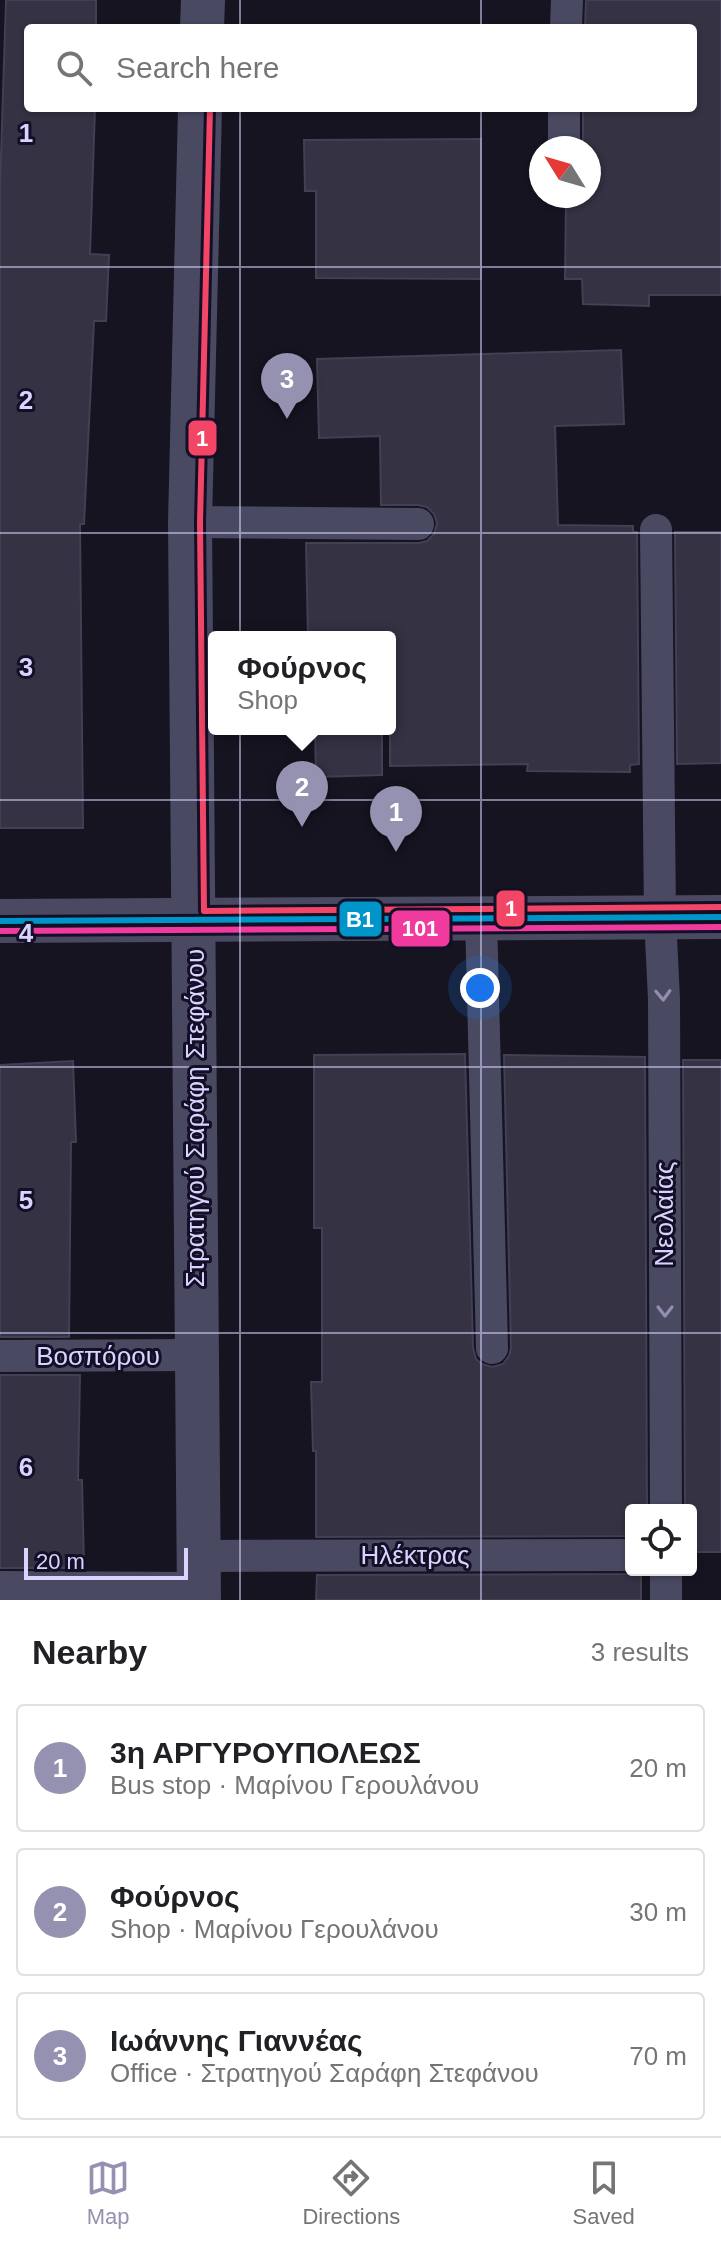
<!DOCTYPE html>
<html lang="en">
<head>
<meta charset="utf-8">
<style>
	body { margin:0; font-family:Helvetica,sans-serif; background:#f2f2f2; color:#202124 }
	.controls { position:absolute; right:24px; bottom:24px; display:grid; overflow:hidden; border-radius:8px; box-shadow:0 2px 6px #0004 }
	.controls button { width:72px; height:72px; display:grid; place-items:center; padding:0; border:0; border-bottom:2px solid #e0e0e0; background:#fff; color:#202124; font:40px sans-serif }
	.compass { position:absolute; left:529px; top:136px; width:72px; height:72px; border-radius:50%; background:#fff; box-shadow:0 2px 6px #0004; rotate:307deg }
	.scale { position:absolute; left:24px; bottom:20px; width:164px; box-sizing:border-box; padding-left:8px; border:4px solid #d9d4ff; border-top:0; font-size:22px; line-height:28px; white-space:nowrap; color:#d9d4ff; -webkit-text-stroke:6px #130f26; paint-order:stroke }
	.you { position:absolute; left:480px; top:988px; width:28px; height:28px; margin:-20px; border:6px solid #fff; border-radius:50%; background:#1a73e8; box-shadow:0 0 0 12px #1a73e833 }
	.badge { display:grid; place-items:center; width:52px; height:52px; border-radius:50%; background:#9591b1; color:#fff; font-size:26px; font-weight:700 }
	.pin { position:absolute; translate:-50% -66px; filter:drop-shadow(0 2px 4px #0008) }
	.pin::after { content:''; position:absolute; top:42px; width:28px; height:24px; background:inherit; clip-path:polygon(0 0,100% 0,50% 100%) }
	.popup { position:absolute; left:208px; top:631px; width:188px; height:104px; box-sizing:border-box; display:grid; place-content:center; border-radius:8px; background:#fff; filter:drop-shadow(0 2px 6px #0005); font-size:26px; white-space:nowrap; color:#757577 }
	.popup b { font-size:30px; color:#202124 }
	.popup::after { content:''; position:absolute; left:50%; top:100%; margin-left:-16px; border:16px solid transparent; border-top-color:#fff }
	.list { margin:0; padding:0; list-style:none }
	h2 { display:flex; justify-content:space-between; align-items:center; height:104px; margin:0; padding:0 32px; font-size:34px }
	h2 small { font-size:26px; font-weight:400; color:#757577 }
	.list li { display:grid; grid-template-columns:52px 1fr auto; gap:24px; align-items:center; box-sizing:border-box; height:128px; margin:0 16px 16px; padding:0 16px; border:2px solid #e0e0e0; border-radius:8px }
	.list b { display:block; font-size:30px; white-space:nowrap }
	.list p { margin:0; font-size:26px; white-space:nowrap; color:#757577 }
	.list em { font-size:26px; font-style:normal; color:#757577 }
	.icon { flex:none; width:44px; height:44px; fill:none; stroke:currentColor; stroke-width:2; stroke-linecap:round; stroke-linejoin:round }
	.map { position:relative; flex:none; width:721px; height:1600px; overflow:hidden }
	.search { position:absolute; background:#fff; box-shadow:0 2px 6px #0004; left:24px; right:24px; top:24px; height:88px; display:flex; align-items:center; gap:20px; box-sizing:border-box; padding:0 28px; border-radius:8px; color:#757577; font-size:30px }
	.sheet { height:536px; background:#fff }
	nav { display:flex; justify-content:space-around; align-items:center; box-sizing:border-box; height:112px; border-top:2px solid #e0e0e0; background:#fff; font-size:22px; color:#757577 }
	nav a { display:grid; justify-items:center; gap:4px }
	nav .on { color:#9591b1 }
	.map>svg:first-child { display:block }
	.building { fill:#343243; stroke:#433f54; stroke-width:2 }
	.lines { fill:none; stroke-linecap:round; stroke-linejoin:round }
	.service { stroke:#4a4962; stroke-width:32 }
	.tertiary { stroke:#4a4962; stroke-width:44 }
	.bus-1-casing { stroke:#130f26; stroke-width:12 }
	.bus-2-casing { stroke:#130f26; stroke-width:12 }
	.bus-3-casing { stroke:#130f26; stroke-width:12 }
	.bus-1 { stroke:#0095c8; stroke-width:6 }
	.bus-2 { stroke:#f13a9d; stroke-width:6 }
	.bus-3 { stroke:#f34667; stroke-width:6 }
	.oneway { stroke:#928eb0 }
	.grid { fill:none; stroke:#d9d4ff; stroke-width:2; stroke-opacity:0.55 }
	.labels { text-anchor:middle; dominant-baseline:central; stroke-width:6; stroke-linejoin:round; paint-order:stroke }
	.street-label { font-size:26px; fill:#d9d4ff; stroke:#130f26 }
	.grid-label { font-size:26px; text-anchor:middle; font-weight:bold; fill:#d9d4ff; stroke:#130f26; stroke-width:6; stroke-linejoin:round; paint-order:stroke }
	.line-badge { stroke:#130f26; stroke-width:3 }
	.badge-label { font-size:22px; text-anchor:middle; font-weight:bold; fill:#fff }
</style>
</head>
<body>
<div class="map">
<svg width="721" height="1600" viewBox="0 0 721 1600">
	<rect width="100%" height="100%" fill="#161421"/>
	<!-- building -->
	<g class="building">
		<polygon points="6,0 96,0 96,28 28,28 28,108 95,108 90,254 109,255 106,321 94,321 84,524 80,524 83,828 0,828 0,188"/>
		<polygon points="586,0 721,0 721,295 649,295 649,306 583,304 582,279 565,279 566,201 577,201 577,196 589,196 589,148 583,148 583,108 693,108 693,28 585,28"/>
		<polygon points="481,139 481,279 316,278 316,191 305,191 304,140"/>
		<polygon points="621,350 624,424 555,426 558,525 633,526 633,532 637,532 639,764 630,765 630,772 527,771 528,764 390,766 390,637 308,637 306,543 419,543 427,541 434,534 437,523 434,514 427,507 418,505 381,505 380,436 319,438 317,359"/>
		<polygon points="675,532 721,532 721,763 677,764"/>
		<polygon points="315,729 382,729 382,775 316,777"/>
		<polygon points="465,1054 473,1348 476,1359 482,1364 492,1367 503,1364 509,1356 511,1348 504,1055 645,1057 647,1510 631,1510 631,1536 316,1537 316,1451 313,1451 311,1382 322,1382 322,1228 314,1228 314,1055"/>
		<polygon points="683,1060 721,1060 721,1552 691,1552 691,1510 685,1510"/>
		<polygon points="73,1061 76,1142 71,1142 69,1337 0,1337 0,1065"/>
		<polygon points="0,1375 80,1375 78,1480 82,1480 84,1568 0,1568"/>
		<polygon points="641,1571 641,1600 316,1600 317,1575 631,1574"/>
	</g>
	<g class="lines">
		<!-- service -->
		<g class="service">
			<polyline points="566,28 567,0"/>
			<polyline points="564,148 564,108"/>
			<polyline points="190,522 418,524"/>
			<polyline points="656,530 660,917 664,999 666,1510"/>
			<polyline points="481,918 492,1348"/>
			<polyline points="0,1356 196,1355"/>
			<polyline points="199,1556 631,1555"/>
			<polyline points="0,1587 199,1588"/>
			<polyline points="666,1600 666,1570"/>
		</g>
		<!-- tertiary -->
		<g class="tertiary">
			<polyline points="202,28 203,0"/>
			<polyline points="0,921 721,917"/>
			<polyline points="199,1600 190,522 200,108"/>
		</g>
		<!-- bus-1 casing -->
		<g class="bus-1-casing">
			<polyline id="bus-1" points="0,921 721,917"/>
		</g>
		<!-- bus-2 casing -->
		<g class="bus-2-casing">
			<polyline id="bus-2" points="0,931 721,927"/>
		</g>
		<!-- bus-3 casing -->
		<g class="bus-3-casing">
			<polyline id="bus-3" points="210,108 200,522 204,911 721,907"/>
		</g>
		<!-- bus-1 -->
		<use href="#bus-1" class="bus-1"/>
		<!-- bus-2 -->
		<use href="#bus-2" class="bus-2"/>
		<!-- bus-3 -->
		<use href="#bus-3" class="bus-3"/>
	</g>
	<!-- one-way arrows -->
	<defs><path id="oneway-chevron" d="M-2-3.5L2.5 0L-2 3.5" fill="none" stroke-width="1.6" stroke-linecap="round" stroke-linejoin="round" transform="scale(2)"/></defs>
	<g class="oneway">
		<use href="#oneway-chevron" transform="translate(663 995) rotate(88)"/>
		<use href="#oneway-chevron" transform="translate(665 1311) rotate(90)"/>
	</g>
	<!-- grid -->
	<path class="grid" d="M240,0V28M481,0V28M240,108V1600M481,108V1600M0,267H721M0,533H721M0,800H721M0,1067H721M0,1333H721"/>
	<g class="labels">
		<!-- street labels -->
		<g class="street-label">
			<text transform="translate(195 1118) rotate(-90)">Στρατηγού Σαράφη Στεφάνου</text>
			<text transform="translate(664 1214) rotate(-90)">Νεολαίας</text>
			<text x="98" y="1356">Βοσπόρου</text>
			<text x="415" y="1555">Ηλέκτρας</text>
		</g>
	</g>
	<g class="grid-label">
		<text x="26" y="142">1</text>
		<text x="26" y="409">2</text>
		<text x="26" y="676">3</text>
		<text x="26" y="942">4</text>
		<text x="26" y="1209">5</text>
		<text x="26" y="1476">6</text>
	</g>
	<g class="line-badge">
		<rect x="187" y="419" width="31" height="38" rx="8" fill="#f34667"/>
		<rect x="495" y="889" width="31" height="39" rx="8" fill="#f34667"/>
		<rect x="338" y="900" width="45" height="38" rx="8" fill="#0095c8"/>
		<rect x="390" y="909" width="61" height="39" rx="8" fill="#f13a9d"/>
	</g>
	<g class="badge-label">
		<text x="202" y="446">1</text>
		<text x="511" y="916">1</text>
		<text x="360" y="927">Β1</text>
		<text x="420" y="936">101</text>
	</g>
</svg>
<div class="controls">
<button><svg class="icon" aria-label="locate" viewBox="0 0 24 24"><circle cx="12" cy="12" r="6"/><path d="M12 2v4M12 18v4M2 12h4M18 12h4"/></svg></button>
</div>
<svg class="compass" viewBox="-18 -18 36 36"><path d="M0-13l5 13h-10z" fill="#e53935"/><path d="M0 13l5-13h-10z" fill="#757577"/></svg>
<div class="scale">20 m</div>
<div class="you"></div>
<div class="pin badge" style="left:396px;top:852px">1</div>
<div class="pin badge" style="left:302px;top:827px">2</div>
<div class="popup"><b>Φούρνος</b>Shop</div>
<div class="pin badge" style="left:287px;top:419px">3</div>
<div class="search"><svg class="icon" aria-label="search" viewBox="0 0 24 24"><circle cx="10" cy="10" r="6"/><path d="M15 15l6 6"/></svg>Search here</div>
</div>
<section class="sheet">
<h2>Nearby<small>3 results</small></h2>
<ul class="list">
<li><span class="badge">1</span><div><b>3η ΑΡΓΥΡΟΥΠΟΛΕΩΣ</b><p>Bus stop · Μαρίνου Γερουλάνου</p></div><em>20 m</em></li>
<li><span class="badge">2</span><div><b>Φούρνος</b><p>Shop · Μαρίνου Γερουλάνου</p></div><em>30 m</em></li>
<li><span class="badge">3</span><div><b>Ιωάννης Γιαννέας</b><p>Office · Στρατηγού Σαράφη Στεφάνου</p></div><em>70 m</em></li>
</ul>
</section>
<nav>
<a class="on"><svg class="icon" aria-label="map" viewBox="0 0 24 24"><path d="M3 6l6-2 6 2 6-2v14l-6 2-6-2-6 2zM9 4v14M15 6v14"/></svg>Map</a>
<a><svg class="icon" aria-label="directions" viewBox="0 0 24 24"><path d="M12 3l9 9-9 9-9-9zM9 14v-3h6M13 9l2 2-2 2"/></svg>Directions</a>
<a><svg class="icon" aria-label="saved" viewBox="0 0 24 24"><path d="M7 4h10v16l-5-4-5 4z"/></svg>Saved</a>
</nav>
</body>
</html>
